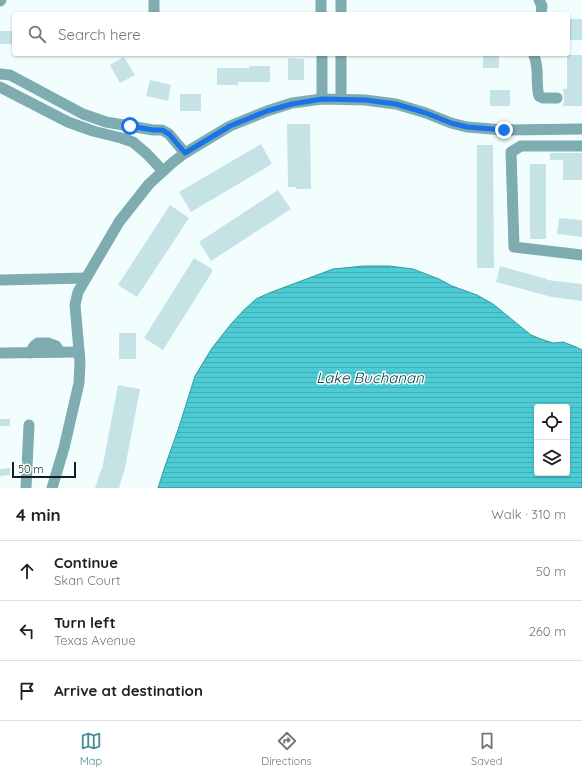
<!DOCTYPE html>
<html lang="en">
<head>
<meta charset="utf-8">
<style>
	body { margin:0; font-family:Quicksand,sans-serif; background:#f6f6f6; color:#202124 }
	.controls { position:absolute; right:12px; bottom:12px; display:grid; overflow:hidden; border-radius:4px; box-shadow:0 1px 3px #0004 }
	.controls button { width:36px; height:36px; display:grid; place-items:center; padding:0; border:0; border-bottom:1px solid #e0e0e0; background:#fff; color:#202124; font:20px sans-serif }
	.scale { position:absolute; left:12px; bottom:10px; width:64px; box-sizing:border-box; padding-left:4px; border:2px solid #141e1f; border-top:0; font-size:11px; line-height:14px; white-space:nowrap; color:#141e1f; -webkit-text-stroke:3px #fff; paint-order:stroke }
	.stop { position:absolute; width:12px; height:12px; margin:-9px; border:3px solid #1a73e8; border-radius:50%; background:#fff }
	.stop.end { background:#1a73e8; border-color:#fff; box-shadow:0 1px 4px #0008 }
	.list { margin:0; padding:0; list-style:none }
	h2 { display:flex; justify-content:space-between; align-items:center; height:52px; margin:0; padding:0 16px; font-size:17px }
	h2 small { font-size:13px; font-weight:400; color:#757577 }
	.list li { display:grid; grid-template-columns:26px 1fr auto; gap:12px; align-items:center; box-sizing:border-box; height:60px; padding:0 16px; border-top:1px solid #e0e0e0 }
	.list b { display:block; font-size:15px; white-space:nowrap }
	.list p { margin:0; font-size:13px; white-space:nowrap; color:#757577 }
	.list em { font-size:13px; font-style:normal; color:#757577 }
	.icon { flex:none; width:22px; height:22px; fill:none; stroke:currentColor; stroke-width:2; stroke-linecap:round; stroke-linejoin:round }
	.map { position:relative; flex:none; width:582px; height:488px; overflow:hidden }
	.search { position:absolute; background:#fff; box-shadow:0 1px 3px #0004; left:12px; right:12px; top:12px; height:44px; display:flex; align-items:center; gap:10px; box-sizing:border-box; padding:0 14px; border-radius:4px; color:#757577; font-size:15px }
	.sheet { height:232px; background:#fff }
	nav { display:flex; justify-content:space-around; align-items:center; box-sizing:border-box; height:56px; border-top:1px solid #e0e0e0; background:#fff; font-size:11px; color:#757577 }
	nav a { display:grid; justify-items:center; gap:2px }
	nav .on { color:#448c91 }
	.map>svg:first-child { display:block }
	.water { fill:url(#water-rules); stroke:#3c979e; fill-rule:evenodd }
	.building { fill:#c5e3e5 }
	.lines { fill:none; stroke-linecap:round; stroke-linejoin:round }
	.minor { stroke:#7eacb0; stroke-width:11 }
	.route { stroke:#1a73e8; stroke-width:5 }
	.labels { text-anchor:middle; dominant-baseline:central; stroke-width:3; stroke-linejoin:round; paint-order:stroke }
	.water-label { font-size:15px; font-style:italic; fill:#084347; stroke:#fff }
</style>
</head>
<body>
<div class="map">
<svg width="582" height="488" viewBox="0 0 582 488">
	<defs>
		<pattern id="water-rules" width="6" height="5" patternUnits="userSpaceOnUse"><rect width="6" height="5" fill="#4dcbd4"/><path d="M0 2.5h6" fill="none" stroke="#42aeb6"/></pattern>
	</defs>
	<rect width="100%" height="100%" fill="#f2fefe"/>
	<!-- water -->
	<path class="water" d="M364,266H389L413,269L439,279L452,286L477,295L493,304L531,335L541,339L553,343L563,342L576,347L582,350V488H158L164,469L179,427L195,376L212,348L231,324L244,310L256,299L269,293L333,269ZM537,407H567V473H537Z"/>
	<!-- building -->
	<g class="building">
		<rect x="568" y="19" width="14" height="21"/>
		<rect x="0" y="31" width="14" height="13"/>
		<rect x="483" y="54" width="16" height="14"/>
		<polygon points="567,55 582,55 582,106 563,106 564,98 563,89 567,89"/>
		<polygon points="124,57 135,75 120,83 110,65"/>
		<polygon points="288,58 304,59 304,80 288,80"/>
		<polygon points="249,66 270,66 270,82 238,82 238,85 217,85 217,68 249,68"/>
		<polygon points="150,80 171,85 168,101 146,96"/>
		<rect x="490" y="90" width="20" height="16"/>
		<rect x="180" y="94" width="21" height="17"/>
		<polygon points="287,124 310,124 311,189 296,189 296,187 288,187"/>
		<polygon points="261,144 272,164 191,212 179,192"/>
		<polygon points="477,145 493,145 494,268 477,268"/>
		<polygon points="550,153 582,153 582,180 563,180 563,160 550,160"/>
		<rect x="530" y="164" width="16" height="75"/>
		<polygon points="278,190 291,209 211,261 199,242"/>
		<polygon points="170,205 189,218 137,297 118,285"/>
		<polygon points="559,218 582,220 582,237 557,234"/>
		<polygon points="194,258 212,269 212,272 163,350 144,338"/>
		<polygon points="500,266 547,279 547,280 582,284 582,301 552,297 496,282"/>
		<rect x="119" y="333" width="17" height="26"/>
		<polygon points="118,385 140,389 125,468 119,488 95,488 101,470 102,470"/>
		<rect x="0" y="419" width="10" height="7"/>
		<polygon points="10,468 10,475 0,476 0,469"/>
	</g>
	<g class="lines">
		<!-- minor -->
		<g class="minor">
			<polyline points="321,0 321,14"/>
			<polyline points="539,0 542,6 541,14"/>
			<polyline points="0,1 1,0"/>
			<polyline points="154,14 154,0"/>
			<polyline points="341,14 341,0"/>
			<polyline points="322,54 322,99"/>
			<path d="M535,54L534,56C540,69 535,83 539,96L543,98H557"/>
			<polyline points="0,74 10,75 83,114 106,122 153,130 162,130 169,134 185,153"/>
			<polyline points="0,87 68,122 93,131 121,138 133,142 147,154 163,171"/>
			<polyline points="341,99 341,54"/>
			<polyline points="582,146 521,146 511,152 514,247 582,255"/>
			<polyline points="0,280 86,278"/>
			<polyline points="0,353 79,352"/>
			<polyline points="30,353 34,346 38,343 48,343 56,346 60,352"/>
			<polyline points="26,488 29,425"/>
			<polyline points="52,488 64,448 79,383 80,362 75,305 78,292 119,222 149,184 172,163 185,153 230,126 267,111 292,103 322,99 365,100 396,104 426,113 451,123 467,127 504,130 582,129"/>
		</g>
	</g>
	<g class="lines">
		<!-- route -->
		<polyline class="route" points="130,126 153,130 162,130 169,134 185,153 230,126 267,111 292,104 322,99 365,100 396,104 426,113 451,123 467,127 504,130"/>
	</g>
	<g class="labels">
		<!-- water labels -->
		<g class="water-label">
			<text x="370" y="377">Lake Buchanan</text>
		</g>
	</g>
</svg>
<div class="controls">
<button><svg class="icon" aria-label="locate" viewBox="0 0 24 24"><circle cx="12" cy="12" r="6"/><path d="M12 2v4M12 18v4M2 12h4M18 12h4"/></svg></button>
<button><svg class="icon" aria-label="layers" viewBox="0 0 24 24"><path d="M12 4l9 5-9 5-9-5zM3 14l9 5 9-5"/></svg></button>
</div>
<div class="scale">50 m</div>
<div class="stop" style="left:130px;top:126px"></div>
<div class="stop end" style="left:504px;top:130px"></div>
<div class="search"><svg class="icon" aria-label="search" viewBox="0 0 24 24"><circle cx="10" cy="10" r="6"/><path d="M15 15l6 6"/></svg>Search here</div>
</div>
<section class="sheet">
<h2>4 min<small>Walk · 310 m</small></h2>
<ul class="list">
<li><svg class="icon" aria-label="ahead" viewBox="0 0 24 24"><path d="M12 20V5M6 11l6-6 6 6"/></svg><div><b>Continue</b><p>Skan Court</p></div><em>50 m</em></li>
<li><svg class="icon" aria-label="left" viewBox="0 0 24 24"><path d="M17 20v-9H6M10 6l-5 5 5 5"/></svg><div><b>Turn left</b><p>Texas Avenue</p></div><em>260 m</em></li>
<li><svg class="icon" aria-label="arrive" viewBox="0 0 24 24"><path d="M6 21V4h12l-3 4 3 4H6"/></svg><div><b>Arrive at destination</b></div></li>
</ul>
</section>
<nav>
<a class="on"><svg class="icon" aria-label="map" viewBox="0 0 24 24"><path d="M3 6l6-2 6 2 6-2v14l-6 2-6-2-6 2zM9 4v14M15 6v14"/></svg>Map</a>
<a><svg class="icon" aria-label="directions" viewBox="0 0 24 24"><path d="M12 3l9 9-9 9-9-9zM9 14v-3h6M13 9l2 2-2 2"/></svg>Directions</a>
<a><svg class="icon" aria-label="saved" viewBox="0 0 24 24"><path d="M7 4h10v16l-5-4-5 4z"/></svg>Saved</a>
</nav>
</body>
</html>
